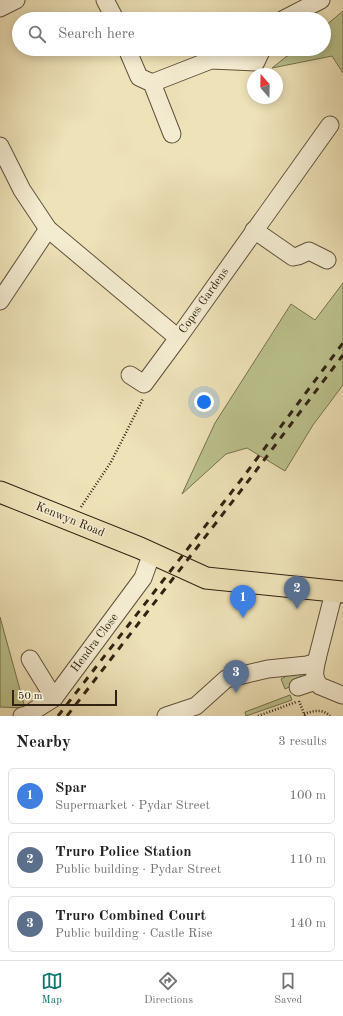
<!DOCTYPE html>
<html lang="en">
<head>
<meta charset="utf-8">
<style>
	body { margin:0; font-family:"Old Standard TT",serif; background:#f6f6f6; color:#222 }
	.compass { position:absolute; left:247px; top:68px; width:36px; height:36px; border-radius:50%; background:#fff; box-shadow:0 2px 10px #0003; rotate:340deg }
	.scale { position:absolute; left:12px; bottom:10px; width:105px; box-sizing:border-box; padding-left:4px; border:2px solid #312212; border-top:0; font-size:11px; line-height:14px; white-space:nowrap; color:#312212; -webkit-text-stroke:3px #f4ecd1; paint-order:stroke }
	.you { position:absolute; left:204px; top:402px; width:14px; height:14px; margin:-10px; border:3px solid #fff; border-radius:50%; background:#1a73e8; box-shadow:0 0 0 6px #1a73e833 }
	.badge { display:grid; place-items:center; width:26px; height:26px; border-radius:50%; background:#0f766e; color:#fff; font-size:13px; font-weight:700 }
	.pin { position:absolute; translate:-50% -33px; filter:drop-shadow(0 1px 2px #0008) }
	.pin::after { content:''; position:absolute; top:21px; width:14px; height:12px; background:inherit; clip-path:polygon(0 0,100% 0,50% 100%) }
	.list { margin:0; padding:0; list-style:none }
	h2 { display:flex; justify-content:space-between; align-items:center; height:52px; margin:0; padding:0 16px; font-size:17px }
	h2 small { font-size:13px; font-weight:400; color:#767676 }
	.list li { display:grid; grid-template-columns:26px 1fr auto; gap:12px; align-items:center; box-sizing:border-box; height:56px; margin:0 8px 8px; padding:0 8px; border:1px solid #e0e0e0; border-radius:6px }
	.list b { display:block; font-size:15px; white-space:nowrap }
	.list p { margin:0; font-size:13px; white-space:nowrap; color:#767676 }
	.list em { font-size:13px; font-style:normal; color:#767676 }
	.icon { flex:none; width:22px; height:22px; fill:none; stroke:currentColor; stroke-width:2; stroke-linecap:round; stroke-linejoin:round }
	.map { position:relative; flex:none; width:343px; height:716px; overflow:hidden }
	.search { position:absolute; background:#fff; box-shadow:0 2px 10px #0003; left:12px; right:12px; top:12px; height:44px; display:flex; align-items:center; gap:10px; box-sizing:border-box; padding:0 14px; border-radius:22px; color:#767676; font-size:15px }
	.sheet { height:244px; background:#fff }
	nav { display:flex; justify-content:space-around; align-items:center; box-sizing:border-box; height:56px; border-top:1px solid #e0e0e0; background:#fff; font-size:11px; color:#767676 }
	nav a { display:grid; justify-items:center; gap:2px }
	nav .on { color:#0f766e }
	.map>svg:first-child { display:block }
	.green { fill:#bbc28d; stroke:#767250 }
	.lines { fill:none; stroke-linecap:round; stroke-linejoin:round }
	.minor-casing { stroke:#60523c; stroke-width:19 }
	.major-casing { stroke:#312212; stroke-width:23 }
	.path { stroke:#312212; stroke-width:2.5; stroke-dasharray:1 2; stroke-linecap:butt }
	.minor { stroke:#f4ecd1; stroke-width:17 }
	.major { stroke:#eee2b8; stroke-width:21 }
	.rail { stroke:#312212; stroke-width:3; stroke-dasharray:7 7; stroke-linecap:butt }
	.labels { text-anchor:middle; dominant-baseline:central; stroke-width:3; stroke-linejoin:round; paint-order:stroke }
	.street-label { font-size:12px; fill:#312212; stroke:#f4ecd1 }
</style>
</head>
<body>
<div class="map">
<svg width="343" height="716" viewBox="0 0 343 716">
	<rect width="100%" height="100%" fill="#eee2b8"/>
	<filter id="stains"><feTurbulence type="fractalNoise" baseFrequency=".005" numOctaves="4"/><feColorMatrix values="0 0 0 0 .2 0 0 0 0 .09 0 0 0 0 .02 0 0 0 .5 -.17"/></filter>
	<radialGradient id="worn" r=".72"><stop offset=".6" stop-color="#630" stop-opacity="0"/><stop offset="1" stop-color="#630" stop-opacity=".3"/></radialGradient>
	<!-- green -->
	<g class="green">
		<polygon points="343,11 343,73 332,56 272,68 296,49 324,49 324,27"/>
		<polygon points="343,283 343,385 313,425 285,471 247,448 226,454 182,494 215,423 291,304 315,320"/>
		<polygon points="0,617 25,708 0,707"/>
		<polygon points="300,674 302,678 298,683 285,689 281,679 285,677 285,676"/>
		<polygon points="290,695 292,700 246,716 245,712"/>
	</g>
	<g class="lines">
		<!-- minor casing -->
		<g class="minor-casing">
			<g id="minor">
				<polyline points="105,0 115,19"/>
				<polyline points="0,8 16,0"/>
				<polyline points="284,19 321,0"/>
				<polyline points="127,49 139,77 152,83 172,134"/>
				<polyline points="152,83 211,60 256,62 262,49"/>
				<polyline points="0,146 22,190 48,229 178,338 330,125"/>
				<polyline points="254,230 293,257 298,256 309,251 327,260"/>
				<polyline points="0,301 48,229"/>
				<polyline points="130,375 144,384 178,338"/>
				<polyline points="30,659 54,698"/>
				<path d="M317,659C315,669 312,678 320,686L342,695"/>
				<polyline points="298,687 316,681"/>
				<polyline points="22,716 27,715 54,698 143,578 152,553"/>
				<polyline points="166,716 196,706 226,679 268,669 307,665 314,663 317,659 332,600 334,590"/>
			</g>
		</g>
		<!-- major casing -->
		<g class="major-casing">
			<polyline id="major" points="0,492 140,548 206,578 343,592"/>
		</g>
		<!-- path -->
		<g class="path">
			<polyline points="81,507 111,462 143,399"/>
			<polyline points="299,701 305,716"/>
			<path d="M304,714C313,711 322,708 330,716"/>
			<polyline points="258,716 296,702"/>
		</g>
		<!-- minor -->
		<use href="#minor" class="minor"/>
		<!-- major -->
		<use href="#major" class="major"/>
		<!-- rail -->
		<g class="rail">
			<polyline points="58,716 241,480 343,343"/>
			<polyline points="67,716 246,484 343,355"/>
		</g>
	</g>
	<g class="labels">
		<!-- street labels -->
		<g class="street-label">
			<text transform="translate(204 301) rotate(-55)">Copes Gardens</text>
			<text transform="translate(70 520) rotate(22)">Kenwyn Road</text>
			<text transform="translate(95 643) rotate(-53)">Hendra Close</text>
		</g>
	</g>
	<rect width="100%" height="100%" filter="url(#stains)"/>
	<rect width="100%" height="100%" fill="url(#worn)"/>
</svg>
<svg class="compass" viewBox="-18 -18 36 36"><path d="M0-13l5 13h-10z" fill="#e53935"/><path d="M0 13l5-13h-10z" fill="#767676"/></svg>
<div class="scale">50 m</div>
<div class="you"></div>
<div class="pin badge" style="left:243px;top:618px;background:#3f7fe0">1</div>
<div class="pin badge" style="left:297px;top:609px;background:#5c6f8a">2</div>
<div class="pin badge" style="left:236px;top:693px;background:#5c6f8a">3</div>
<div class="search"><svg class="icon" aria-label="search" viewBox="0 0 24 24"><circle cx="10" cy="10" r="6"/><path d="M15 15l6 6"/></svg>Search here</div>
</div>
<section class="sheet">
<h2>Nearby<small>3 results</small></h2>
<ul class="list">
<li><span class="badge" style="background:#3f7fe0">1</span><div><b>Spar</b><p>Supermarket · Pydar Street</p></div><em>100 m</em></li>
<li><span class="badge" style="background:#5c6f8a">2</span><div><b>Truro Police Station</b><p>Public building · Pydar Street</p></div><em>110 m</em></li>
<li><span class="badge" style="background:#5c6f8a">3</span><div><b>Truro Combined Court</b><p>Public building · Castle Rise</p></div><em>140 m</em></li>
</ul>
</section>
<nav>
<a class="on"><svg class="icon" aria-label="map" viewBox="0 0 24 24"><path d="M3 6l6-2 6 2 6-2v14l-6 2-6-2-6 2zM9 4v14M15 6v14"/></svg>Map</a>
<a><svg class="icon" aria-label="directions" viewBox="0 0 24 24"><path d="M12 3l9 9-9 9-9-9zM9 14v-3h6M13 9l2 2-2 2"/></svg>Directions</a>
<a><svg class="icon" aria-label="saved" viewBox="0 0 24 24"><path d="M7 4h10v16l-5-4-5 4z"/></svg>Saved</a>
</nav>
</body>
</html>
